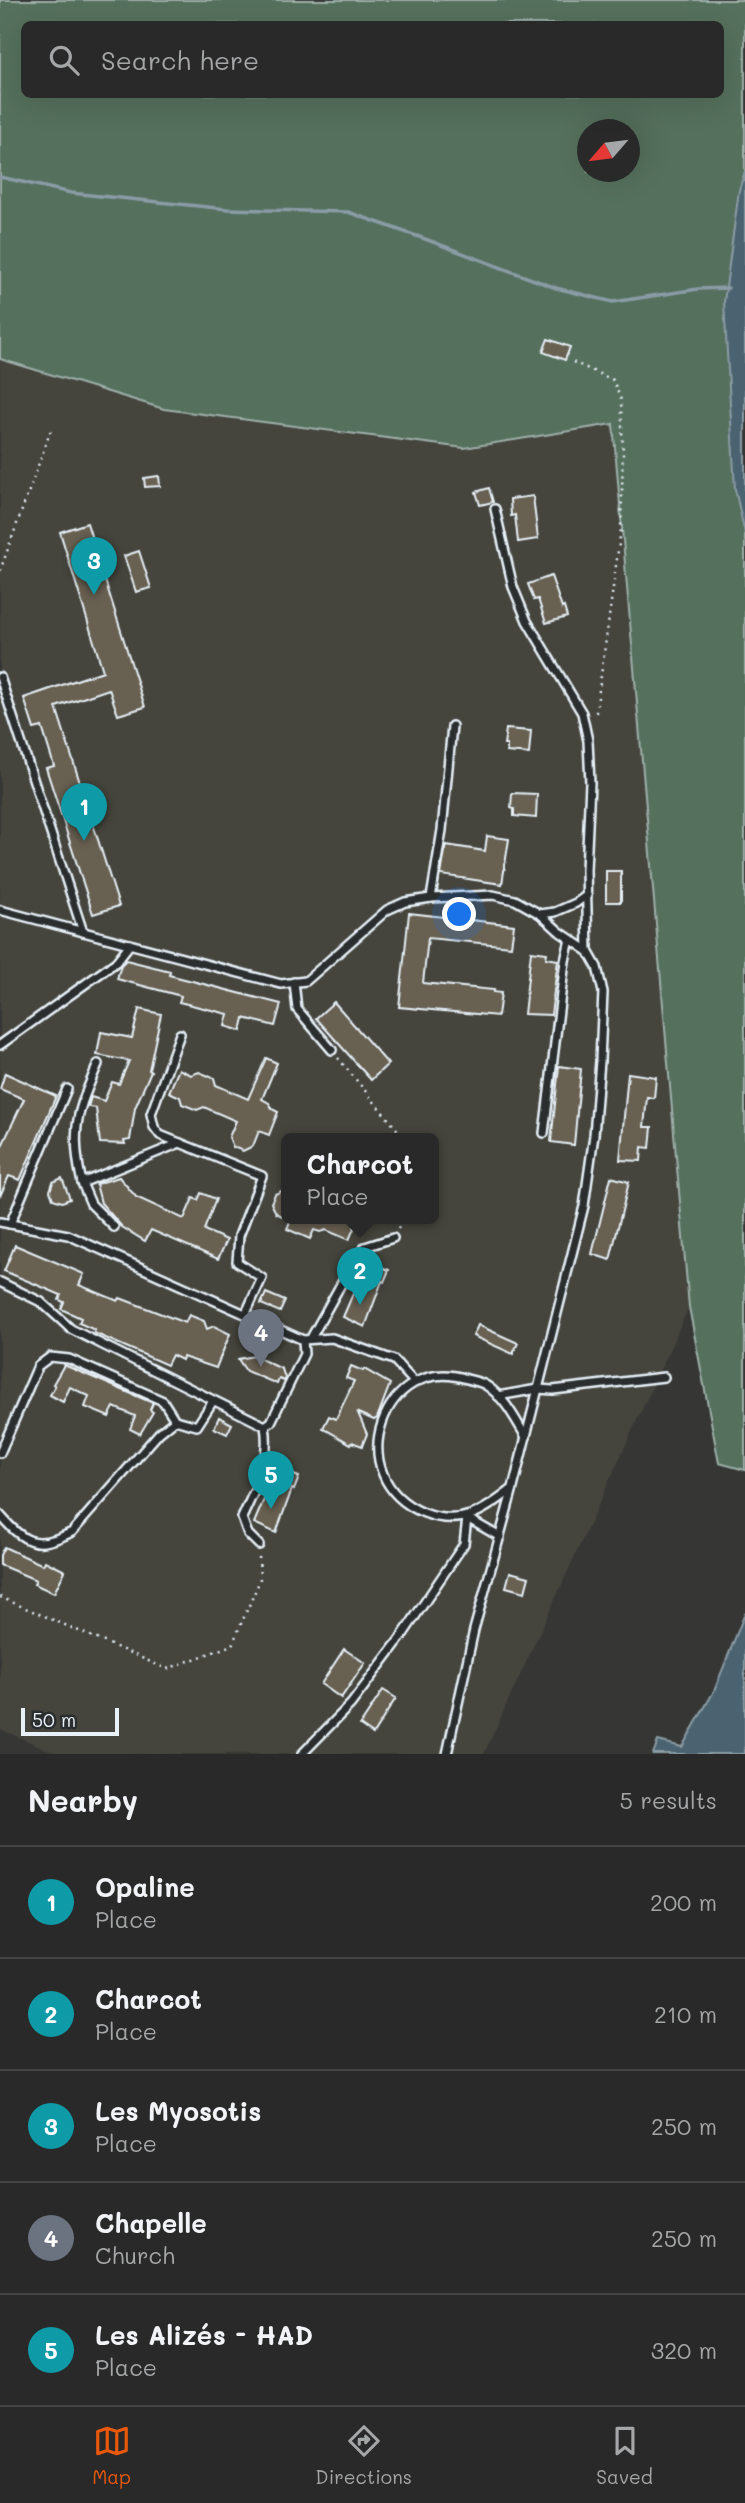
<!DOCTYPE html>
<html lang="en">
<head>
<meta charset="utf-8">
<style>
	body { margin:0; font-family:Mali,sans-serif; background:#303130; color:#f1f3f6 }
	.compass { position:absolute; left:577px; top:119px; width:63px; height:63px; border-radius:50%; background:#282928; box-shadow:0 7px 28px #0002; rotate:242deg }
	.scale { position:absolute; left:21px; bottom:18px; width:98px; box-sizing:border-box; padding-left:7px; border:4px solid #e8f1f8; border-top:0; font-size:19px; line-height:24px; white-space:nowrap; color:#e8f1f8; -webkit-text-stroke:5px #2a2d2e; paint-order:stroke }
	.you { position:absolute; left:460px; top:915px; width:24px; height:24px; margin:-18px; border:5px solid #fff; border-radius:50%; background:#1a73e8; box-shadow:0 0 0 10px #1a73e833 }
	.badge { display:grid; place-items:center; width:46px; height:46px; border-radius:50%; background:#ea580c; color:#fff; font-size:23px; font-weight:700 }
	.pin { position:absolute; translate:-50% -58px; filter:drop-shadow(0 2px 4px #0008) }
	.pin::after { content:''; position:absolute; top:37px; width:24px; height:21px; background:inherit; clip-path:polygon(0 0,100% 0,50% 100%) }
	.popup { position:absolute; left:281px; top:1133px; width:158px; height:91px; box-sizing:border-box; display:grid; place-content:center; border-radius:10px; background:#282928; filter:drop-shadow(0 2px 5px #0005); font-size:23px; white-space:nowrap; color:#a5a6a8 }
	.popup b { font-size:26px; color:#f1f3f6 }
	.popup::after { content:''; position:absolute; left:50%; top:100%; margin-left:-14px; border:14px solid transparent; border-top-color:#282928 }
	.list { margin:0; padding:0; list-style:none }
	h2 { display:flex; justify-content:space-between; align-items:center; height:91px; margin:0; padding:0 28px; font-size:30px }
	h2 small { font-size:23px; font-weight:400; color:#a5a6a8 }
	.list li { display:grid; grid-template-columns:46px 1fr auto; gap:21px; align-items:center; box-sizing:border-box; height:112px; padding:0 28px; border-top:2px solid #444545 }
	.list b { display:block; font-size:26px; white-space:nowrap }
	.list p { margin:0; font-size:23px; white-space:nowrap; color:#a5a6a8 }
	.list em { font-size:23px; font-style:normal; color:#a5a6a8 }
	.icon { flex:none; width:38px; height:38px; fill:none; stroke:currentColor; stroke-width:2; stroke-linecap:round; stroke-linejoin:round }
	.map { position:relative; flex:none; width:745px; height:1754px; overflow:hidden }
	.search { position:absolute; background:#282928; box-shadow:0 7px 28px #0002; left:21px; right:21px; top:21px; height:77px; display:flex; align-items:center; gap:18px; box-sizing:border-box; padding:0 24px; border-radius:10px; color:#a5a6a8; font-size:26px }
	.sheet { height:651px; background:#282928 }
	nav { display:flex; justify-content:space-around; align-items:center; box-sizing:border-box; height:98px; border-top:2px solid #444545; background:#282928; font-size:19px; color:#a5a6a8 }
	nav a { display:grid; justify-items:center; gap:4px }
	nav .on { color:#ea580c }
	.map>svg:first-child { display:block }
	.built { fill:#45443d; fill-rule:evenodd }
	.green { fill:#556f5d; stroke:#9eb0aa; stroke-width:2; fill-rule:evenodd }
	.water { fill:#4c6370; stroke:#8a9ca6; stroke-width:2 }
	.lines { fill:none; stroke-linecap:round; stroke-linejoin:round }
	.stream { stroke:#8a9ca6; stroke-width:3.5 }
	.building { fill:#686151; stroke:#e8f1f8; stroke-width:2 }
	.lane-casing { stroke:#e8f1f8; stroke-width:12 }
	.path { stroke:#e8f1f8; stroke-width:2.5; stroke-dasharray:2 5; stroke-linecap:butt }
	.lane { stroke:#2a2d2e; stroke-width:7 }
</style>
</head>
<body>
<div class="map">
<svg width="745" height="1754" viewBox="0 0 745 1754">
	<rect width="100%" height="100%" fill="#363735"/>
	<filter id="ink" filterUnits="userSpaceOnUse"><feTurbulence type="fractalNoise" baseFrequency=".0143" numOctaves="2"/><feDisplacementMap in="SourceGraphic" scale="14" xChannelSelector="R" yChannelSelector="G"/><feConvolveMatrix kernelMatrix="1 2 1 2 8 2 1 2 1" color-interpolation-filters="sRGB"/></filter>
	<g filter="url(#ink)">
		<!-- built -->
		<path class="built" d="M0,359L164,409L464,448L613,423L689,1307L484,1754H58L0,1729ZM286,1139H434V1219H286Z"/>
		<!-- green -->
		<path class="green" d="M0,0H745V1470L719,1463L689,1307L613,424L464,448L164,409L0,359ZM24,24H720V94H24ZM588,130H630V172H588Z"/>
		<!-- water -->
		<g class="water">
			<polygon points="745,171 745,534 735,489 724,302 739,190"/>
			<polygon points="745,1613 745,1754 653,1754 658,1741 682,1747 714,1691"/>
		</g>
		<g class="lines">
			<!-- stream -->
			<polyline class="stream" points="0,177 71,193 227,209 348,212 425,239 556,288 613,302 698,289 728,288"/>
		</g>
		<!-- building -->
		<g class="building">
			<polygon points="548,339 570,347 565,360 543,352"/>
			<polygon points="159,476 160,486 145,487 144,478"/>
			<polygon points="489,488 493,502 480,505 476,492"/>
			<polygon points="533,496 538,539 518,542 515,515 511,516 510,499"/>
			<polygon points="87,523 145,707 118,715 109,689 56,707 119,906 93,914 46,768 54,766 42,727 34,729 24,698 103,671 60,532"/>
			<polygon points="139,551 151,588 136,592 124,556"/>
			<polygon points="551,576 562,608 564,607 567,617 546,623 538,599 534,600 528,584"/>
			<polygon points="506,729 531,731 529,754 507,752 507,745 504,745"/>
			<polygon points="512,793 537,794 536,818 514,816 514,809 511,808"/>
			<polygon points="487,836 509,839 502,884 441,875 446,845 485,851"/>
			<rect x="606" y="871" width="15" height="31"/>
			<polygon points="409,913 514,925 511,946 428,938 423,983 494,990 493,992 501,993 498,1016 399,1007"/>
			<polygon points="531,951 547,953 546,958 558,960 551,1015 524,1014"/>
			<polygon points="126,960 170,971 169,975 281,1004 275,1026 244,1018 241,1031 225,1026 228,1014 179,1002 181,996 117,979 121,965"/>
			<polygon points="334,1002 388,1064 371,1080 316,1018"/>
			<polygon points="139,1009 161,1014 149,1070 151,1071 135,1108 130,1140 124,1141 125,1144 100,1143 96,1108 88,1107 91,1097 104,1101 112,1082 119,1084 129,1061 97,1055 101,1032 132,1038"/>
			<polygon points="266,1058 277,1063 262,1099 269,1103 272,1109 278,1112 269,1135 259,1131 253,1146 243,1151 233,1147 229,1137 236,1121 204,1107 197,1110 182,1104 180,1097 169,1092 179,1069 191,1075 199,1072 214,1078 216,1085 248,1099"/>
			<polygon points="559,1066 581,1069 574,1145 551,1142"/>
			<polygon points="5,1073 56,1096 20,1180 9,1176 0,1196 0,1150 24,1099 0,1089"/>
			<polygon points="628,1073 656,1077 654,1098 647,1097 644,1127 652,1127 650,1148 642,1147 641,1161 620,1160"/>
			<polygon points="119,1177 136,1197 184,1219 193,1198 198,1200 201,1193 216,1199 204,1230 227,1240 218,1259 151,1230 145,1241 122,1227 101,1203 96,1184"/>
			<polygon points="611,1177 629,1182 610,1260 592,1254"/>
			<polygon points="62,1178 70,1199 62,1202 53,1199 50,1191 53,1182"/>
			<polygon points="286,1189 286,1218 276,1213 271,1203 275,1194"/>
			<polygon points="291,1219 358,1219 349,1240 326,1230 320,1232 314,1230 310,1239 287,1229"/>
			<polygon points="15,1245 84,1274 79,1285 118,1301 120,1298 185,1323 189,1315 204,1321 207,1329 214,1326 230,1334 216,1368 183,1357 182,1360 172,1355 167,1365 94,1333 95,1330 79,1323 81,1318 61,1309 64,1302 59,1300 61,1295 4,1271"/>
			<polygon points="367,1261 389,1270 384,1282 382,1281 365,1327 343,1317"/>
			<polygon points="266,1293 285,1301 280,1312 261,1304"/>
			<polygon points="478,1325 518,1343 513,1354 473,1336"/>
			<polygon points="254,1356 282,1369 285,1378 284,1381 279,1379 277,1384 246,1371 238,1359"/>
			<polygon points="64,1365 153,1403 150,1410 153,1412 140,1434 130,1429 135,1416 114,1407 109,1417 85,1407 89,1396 70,1387 63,1402 50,1395 55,1386 53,1384"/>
			<polygon points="351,1366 363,1371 364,1369 390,1384 377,1418 374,1420 358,1413 367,1434 362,1446 352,1442 351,1444 323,1428 329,1416 336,1419 354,1381 346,1378"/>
			<polygon points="219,1417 232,1424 227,1434 214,1428"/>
			<polygon points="277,1468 299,1477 294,1490 292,1489 276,1533 254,1523"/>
			<polygon points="4,1547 43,1565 45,1561 65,1571 54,1593 34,1584 36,1580 0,1565 0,1555"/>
			<polygon points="510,1572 529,1577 525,1592 506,1587"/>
			<polygon points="344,1649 365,1663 341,1698 321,1684"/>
			<polygon points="383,1690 396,1698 373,1734 360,1725"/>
		</g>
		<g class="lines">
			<!-- lane casing -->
			<g class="lane-casing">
				<g id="lane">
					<polyline points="0,677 83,932"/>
					<polyline points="431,898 442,830 452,726"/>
					<polyline points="0,910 281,984 306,981 387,910 405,902 431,898 493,895 515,900 540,914 555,912 576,903 587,895"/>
					<polyline points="540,914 560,932 588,951"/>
					<polyline points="294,982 297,1009 332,1050"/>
					<polyline points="180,1034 151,1114 154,1127 160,1135 262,1176 239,1236 237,1262 262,1278 246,1313"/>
					<polyline points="0,1045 116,962 130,944"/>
					<path d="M98,1064C77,1112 70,1130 82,1183L180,1143"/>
					<polyline points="544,1133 565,961 570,939"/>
					<polyline points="82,1183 91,1204 114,1227"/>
					<polyline points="0,1222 68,1235 303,1340 332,1338 394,1360 414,1382"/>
					<polyline points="10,1224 67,1089"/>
					<path d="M0,1282L41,1302L71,1329L265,1426C271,1463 256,1486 242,1518L248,1534L259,1545"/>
					<polyline points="311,1338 350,1268 365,1247 393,1238"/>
					<polyline points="498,1396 538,1389 553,1390 664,1377"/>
					<polyline points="265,1426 271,1422 304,1354 303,1340"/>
					<polyline points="0,1453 38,1366 50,1357 69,1359 163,1401 175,1420 197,1426 213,1401"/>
					<path d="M511,1490C483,1512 460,1527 424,1513C338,1478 384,1352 467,1379C474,1381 482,1382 487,1386C505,1398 515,1419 526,1437"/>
					<path d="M0,1515C25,1544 37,1550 72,1532L159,1433L175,1420"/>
					<polyline points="302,1754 351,1704 402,1636 464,1544 467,1518 500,1537"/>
					<polyline points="447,1754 474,1630 513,1488 584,1206 594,1135 600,1061 603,992 597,967 588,951 586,870 590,783 588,741 582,713 527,621 513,587 495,509"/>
				</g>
			</g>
			<!-- path -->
			<g class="path">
				<polyline points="573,362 613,380 621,400 623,454 621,529 596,712 592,716"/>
				<polyline points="0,571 52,427"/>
				<polyline points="338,1058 405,1139"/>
				<polyline points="398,1229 403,1219"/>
				<polyline points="0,1597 167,1669 232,1645 260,1580 259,1555"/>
			</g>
			<!-- lane -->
			<use href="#lane" class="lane"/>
		</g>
	</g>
</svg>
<svg class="compass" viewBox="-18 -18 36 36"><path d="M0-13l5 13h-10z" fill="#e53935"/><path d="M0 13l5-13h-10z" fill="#a5a6a8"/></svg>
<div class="scale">50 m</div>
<div class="you"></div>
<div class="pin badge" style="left:84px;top:841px;background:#0f9aa8">1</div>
<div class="pin badge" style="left:360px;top:1305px;background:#0f9aa8">2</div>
<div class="popup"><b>Charcot</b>Place</div>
<div class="pin badge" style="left:94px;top:595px;background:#0f9aa8">3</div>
<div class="pin badge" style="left:261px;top:1367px;background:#6b7280">4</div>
<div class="pin badge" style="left:271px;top:1509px;background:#0f9aa8">5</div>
<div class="search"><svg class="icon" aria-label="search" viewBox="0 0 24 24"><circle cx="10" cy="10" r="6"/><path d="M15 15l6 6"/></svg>Search here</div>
</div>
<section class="sheet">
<h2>Nearby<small>5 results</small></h2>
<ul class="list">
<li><span class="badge" style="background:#0f9aa8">1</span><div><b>Opaline</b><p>Place</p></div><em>200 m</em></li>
<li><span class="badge" style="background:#0f9aa8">2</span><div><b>Charcot</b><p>Place</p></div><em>210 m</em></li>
<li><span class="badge" style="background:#0f9aa8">3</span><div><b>Les Myosotis</b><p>Place</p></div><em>250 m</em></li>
<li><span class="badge" style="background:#6b7280">4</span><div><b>Chapelle</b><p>Church</p></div><em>250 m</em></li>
<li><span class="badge" style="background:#0f9aa8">5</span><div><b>Les Alizés - HAD</b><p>Place</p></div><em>320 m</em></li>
</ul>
</section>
<nav>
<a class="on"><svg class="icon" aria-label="map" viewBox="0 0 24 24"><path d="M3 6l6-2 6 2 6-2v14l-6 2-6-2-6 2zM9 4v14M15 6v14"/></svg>Map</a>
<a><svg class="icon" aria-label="directions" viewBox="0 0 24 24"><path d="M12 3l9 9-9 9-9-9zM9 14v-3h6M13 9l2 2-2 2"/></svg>Directions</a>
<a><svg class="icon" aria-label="saved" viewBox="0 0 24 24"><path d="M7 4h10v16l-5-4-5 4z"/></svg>Saved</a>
</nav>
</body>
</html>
